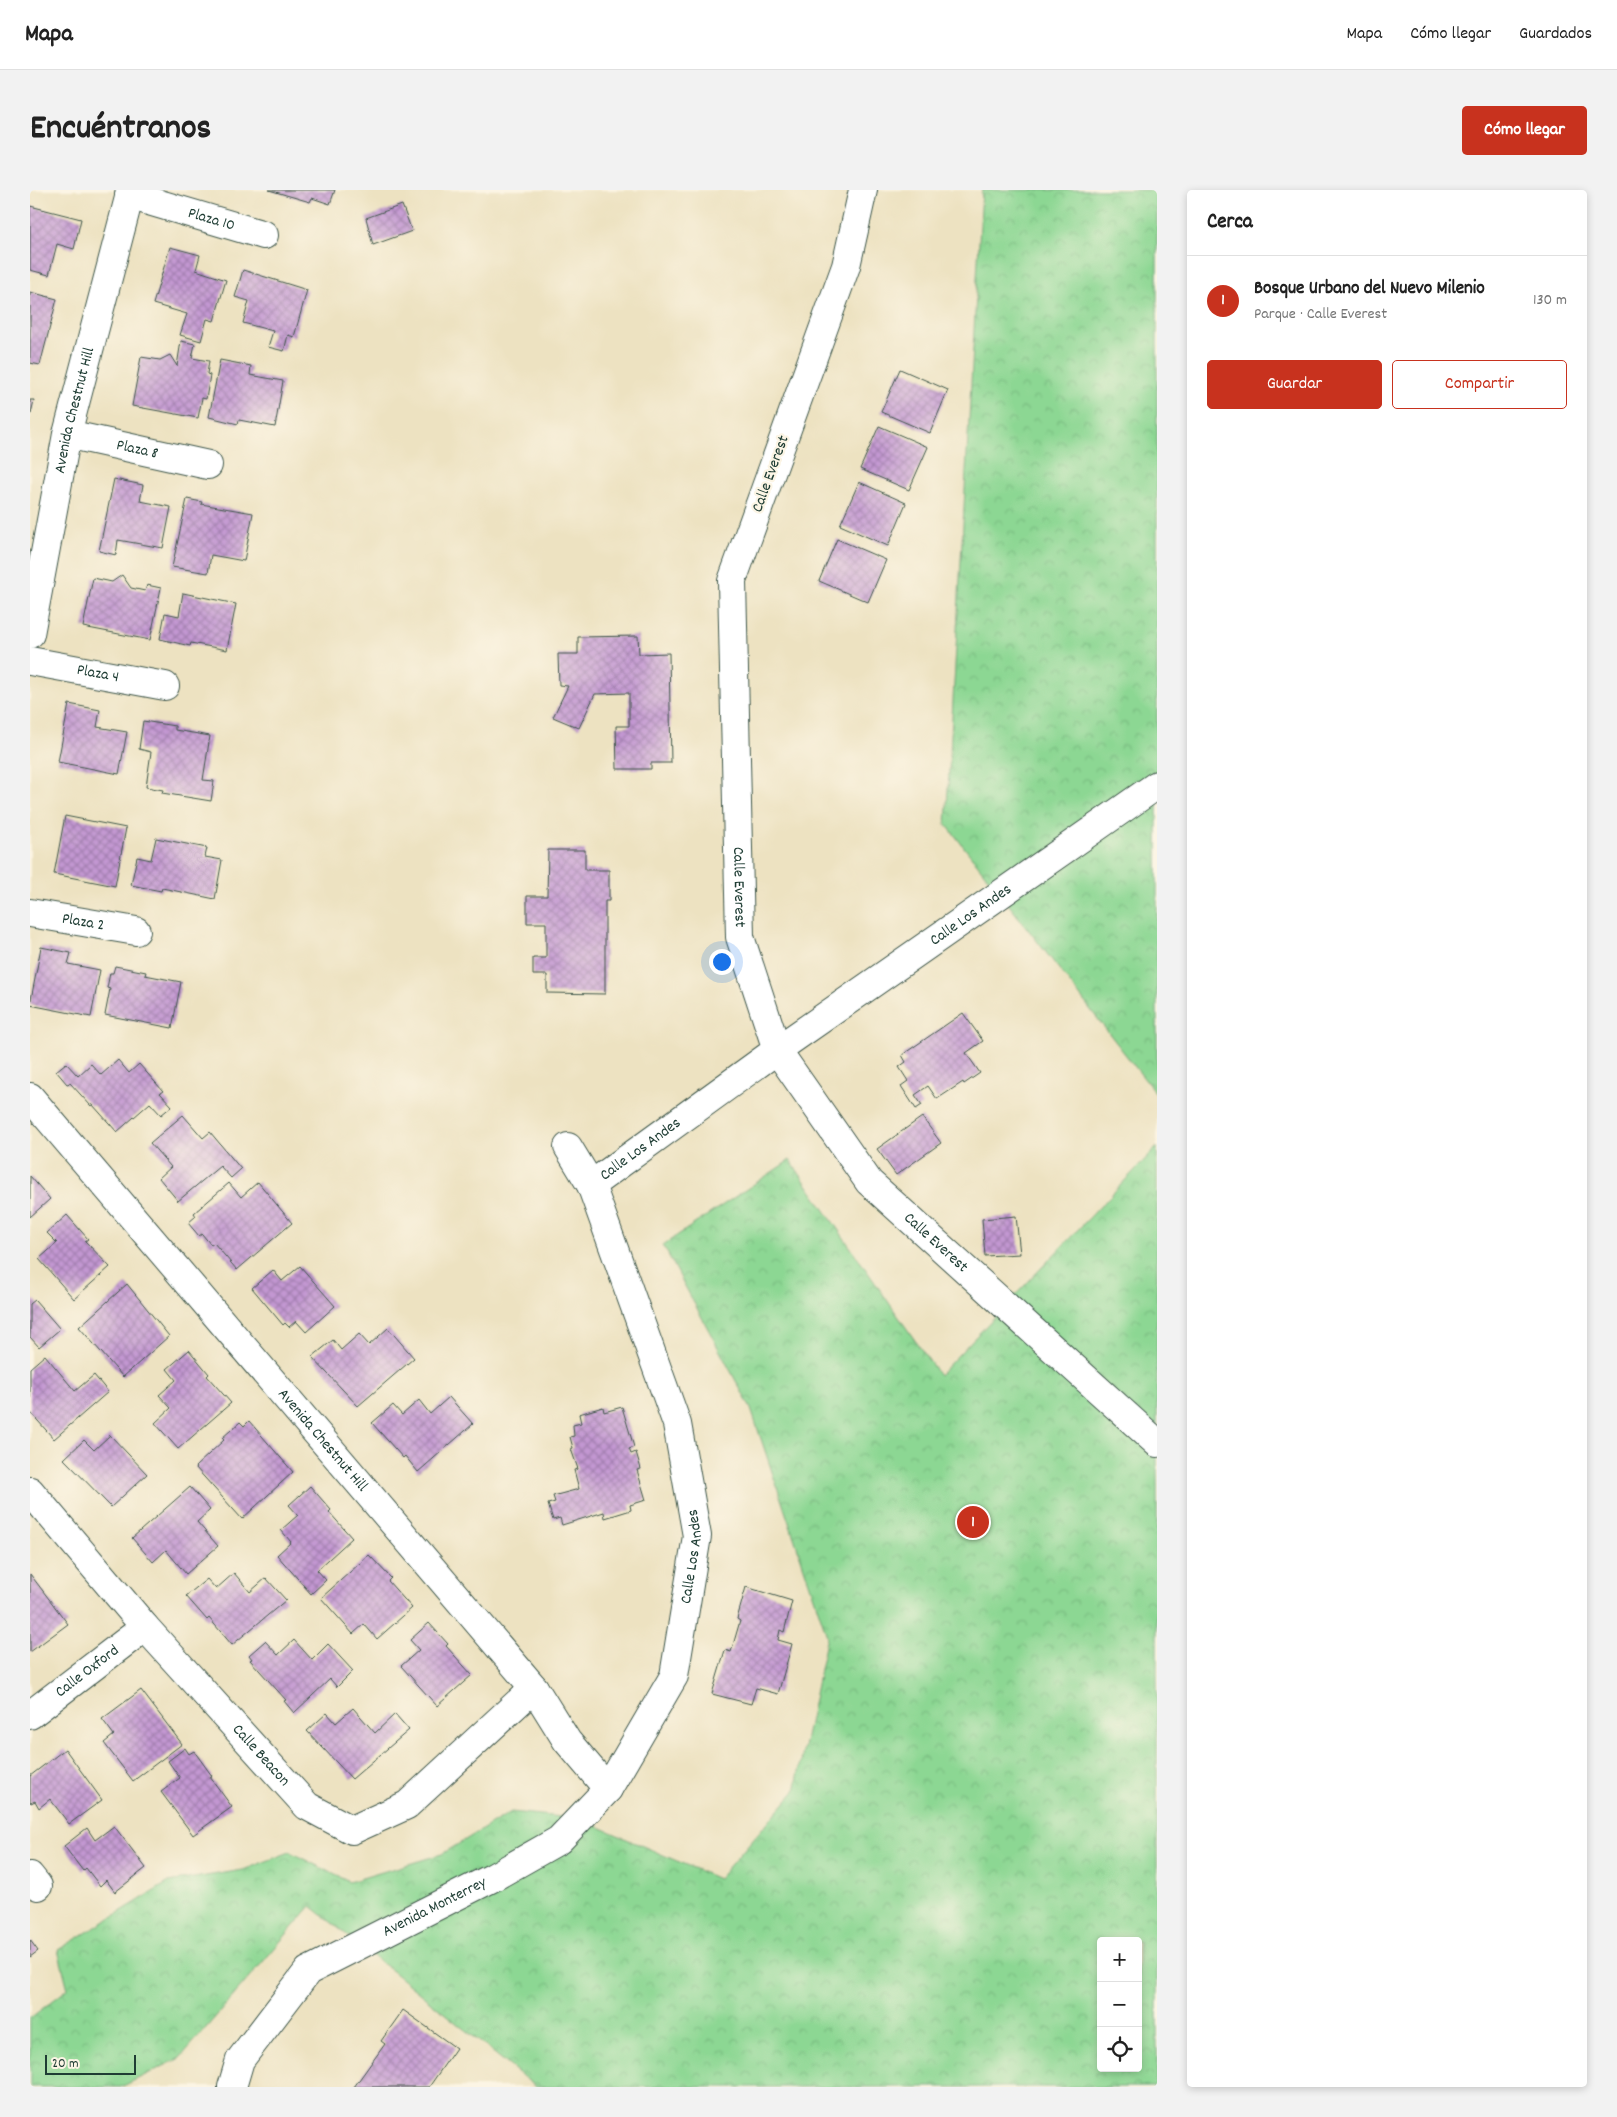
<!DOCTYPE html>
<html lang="es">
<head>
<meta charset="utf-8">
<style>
	body { margin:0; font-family:Dekko,sans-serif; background:#f2f2f2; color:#222 }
	.controls { position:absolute; right:15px; bottom:15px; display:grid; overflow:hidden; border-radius:5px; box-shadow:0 2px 8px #0003 }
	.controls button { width:45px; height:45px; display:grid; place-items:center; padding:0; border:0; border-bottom:1px solid #e0e0e0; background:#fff; color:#222; font:25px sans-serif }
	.scale { position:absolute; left:15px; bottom:12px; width:91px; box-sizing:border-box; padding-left:5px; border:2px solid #1f3d34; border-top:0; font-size:14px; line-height:18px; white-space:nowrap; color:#1f3d34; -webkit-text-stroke:4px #fcf5e5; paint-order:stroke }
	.you { position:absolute; left:691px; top:771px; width:18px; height:18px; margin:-12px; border:4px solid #fff; border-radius:50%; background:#1a73e8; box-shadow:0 0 0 8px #1a73e833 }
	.badge { display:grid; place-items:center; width:32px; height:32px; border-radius:50%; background:#c8321e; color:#fff; font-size:16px; font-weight:700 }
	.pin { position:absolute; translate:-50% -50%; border:2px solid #fff; box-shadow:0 1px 5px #0006 }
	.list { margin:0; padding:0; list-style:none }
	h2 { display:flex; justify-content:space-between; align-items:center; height:65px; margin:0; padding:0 20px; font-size:21px }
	h2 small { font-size:16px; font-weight:400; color:#767676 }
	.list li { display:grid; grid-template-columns:32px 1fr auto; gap:15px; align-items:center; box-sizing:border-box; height:90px; padding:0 20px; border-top:1px solid #e0e0e0 }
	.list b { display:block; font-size:19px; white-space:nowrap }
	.list p { margin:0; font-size:16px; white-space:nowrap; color:#767676 }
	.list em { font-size:16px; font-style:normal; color:#767676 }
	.actions { display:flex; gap:10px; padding:15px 20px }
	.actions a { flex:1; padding:11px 0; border:1px solid #c8321e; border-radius:5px; text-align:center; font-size:18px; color:#c8321e }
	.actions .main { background:#c8321e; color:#fff }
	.icon { flex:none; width:28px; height:28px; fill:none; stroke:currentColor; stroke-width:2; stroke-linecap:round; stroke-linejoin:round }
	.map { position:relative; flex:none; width:1127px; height:1897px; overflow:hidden; border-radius:5px }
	header { display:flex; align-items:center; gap:30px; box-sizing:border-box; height:70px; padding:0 25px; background:#fff; border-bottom:1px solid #e0e0e0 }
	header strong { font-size:24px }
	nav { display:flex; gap:28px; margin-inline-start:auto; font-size:18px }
	.intro { display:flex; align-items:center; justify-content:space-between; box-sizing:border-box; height:120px; padding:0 30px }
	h1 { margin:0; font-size:35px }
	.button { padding:12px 22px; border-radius:5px; background:#c8321e; color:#fff; font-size:18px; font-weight:700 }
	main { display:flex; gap:30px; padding:0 30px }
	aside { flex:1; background:#fff; border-radius:5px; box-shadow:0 2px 8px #0003 }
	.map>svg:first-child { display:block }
	.park { fill:url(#park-crowns); stroke:#568a64; fill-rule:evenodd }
	.building { fill:url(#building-cross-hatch) }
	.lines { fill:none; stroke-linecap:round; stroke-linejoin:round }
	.minor-casing { stroke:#3e5649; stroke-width:30 }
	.minor { stroke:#fff; stroke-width:28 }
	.labels { text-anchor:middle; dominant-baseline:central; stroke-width:4.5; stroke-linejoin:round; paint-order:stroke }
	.street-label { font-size:16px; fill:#1f3d34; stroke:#fcf5e5 }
</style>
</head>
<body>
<header>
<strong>Mapa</strong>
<nav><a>Mapa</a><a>Cómo llegar</a><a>Guardados</a></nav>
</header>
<div class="intro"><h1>Encuéntranos</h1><a class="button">Cómo llegar</a></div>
<main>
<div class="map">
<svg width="1127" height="1897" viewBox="0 0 1127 1897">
	<defs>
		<pattern id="park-crowns" width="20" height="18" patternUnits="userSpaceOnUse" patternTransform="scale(1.25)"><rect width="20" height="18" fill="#8cd793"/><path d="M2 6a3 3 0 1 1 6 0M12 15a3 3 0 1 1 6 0" fill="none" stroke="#78b97f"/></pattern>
		<pattern id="building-cross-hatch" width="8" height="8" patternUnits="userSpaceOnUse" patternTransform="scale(1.25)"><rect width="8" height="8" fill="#c397d2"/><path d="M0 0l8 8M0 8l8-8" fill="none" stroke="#9e7cab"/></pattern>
	</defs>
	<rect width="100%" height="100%" fill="#fcf5e5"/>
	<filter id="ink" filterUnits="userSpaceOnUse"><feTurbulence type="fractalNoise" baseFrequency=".02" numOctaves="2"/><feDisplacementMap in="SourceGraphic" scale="10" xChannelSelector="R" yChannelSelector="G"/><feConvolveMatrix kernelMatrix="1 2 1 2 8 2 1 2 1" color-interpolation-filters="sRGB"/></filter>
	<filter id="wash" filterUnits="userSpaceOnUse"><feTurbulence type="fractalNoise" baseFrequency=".0096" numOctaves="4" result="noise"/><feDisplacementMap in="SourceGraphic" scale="20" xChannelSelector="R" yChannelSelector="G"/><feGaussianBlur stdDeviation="1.12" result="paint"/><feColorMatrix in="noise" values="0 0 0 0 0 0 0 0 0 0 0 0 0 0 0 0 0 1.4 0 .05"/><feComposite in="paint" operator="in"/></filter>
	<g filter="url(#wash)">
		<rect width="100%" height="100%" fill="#ede2c1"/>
		<!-- park -->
		<g class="park">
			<polygon points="952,0 1127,0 1127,905 916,634"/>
			<path d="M1127,957V1897H506L281,1716L150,1868L91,1897H0V1828L38,1799L28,1760L139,1692L213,1680L260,1662L319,1692L412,1664L481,1622L551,1629L688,1689L765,1601L797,1446L721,1219L633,1055L760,970L909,1185ZM1071,1751H1108V1878H1071Z"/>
		</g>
		<g id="blocks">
			<!-- building -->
			<g class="building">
				<polygon points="239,0 305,0 300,14 282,8 280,12"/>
				<polygon points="372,15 382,41 343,55 336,28"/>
				<polygon points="0,16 51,29 44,59 27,54 19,85 0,80"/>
				<polygon points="140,57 170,65 166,80 196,90 184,131 177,129 171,151 150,145 157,124 123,114"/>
				<polygon points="213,80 277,100 264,147 258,145 254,161 238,157 243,141 213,133 219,111 205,107"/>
				<polygon points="0,102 27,109 10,175 0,173"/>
				<polygon points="151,151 165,154 162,168 179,171 177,184 180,185 176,209 172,208 168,228 102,216 111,167 130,170 140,165 147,176"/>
				<polygon points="190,170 221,176 220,185 253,191 245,237 209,230 208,234 179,227"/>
				<polygon points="870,179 918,200 900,243 851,222"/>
				<polygon points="0,210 4,210 1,224 0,224"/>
				<polygon points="849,236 898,257 879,300 830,279"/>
				<polygon points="84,289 113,295 110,311 141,317 133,358 88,350 86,365 69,361"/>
				<polygon points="829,292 876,313 858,356 810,335"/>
				<polygon points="157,309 172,312 171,314 223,323 214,371 181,365 178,383 142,377"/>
				<polygon points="807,349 856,370 838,412 789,391"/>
				<polygon points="92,385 101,398 115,401 117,395 131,398 120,450 53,437 63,388 82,392"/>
				<polygon points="153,403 206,414 197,460 161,453 160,456 130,449 135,423 149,426"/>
				<polygon points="608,446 609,464 639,463 641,573 621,573 621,579 587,579 586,536 599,536 599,503 565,504 549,538 523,527 538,496 529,495 528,464 548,464 548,447"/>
				<polygon points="39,514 70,520 67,537 97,542 89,584 28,572"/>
				<polygon points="113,531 145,536 145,540 180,546 173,590 184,591 181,611 132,603 133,600 116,597 121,562 109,559"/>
				<polygon points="35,626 96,638 85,696 24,684"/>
				<polygon points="126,648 177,658 175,667 192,670 185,709 132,698 131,701 101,695 107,667 121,670"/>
				<polygon points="518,660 555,660 555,680 579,680 579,711 575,711 575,804 517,803 517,785 503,785 503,768 516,768 516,733 497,733 497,706 517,706"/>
				<polygon points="11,757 41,763 38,774 70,780 61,827 0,815"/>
				<polygon points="85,776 116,782 115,785 151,792 142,838 75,825 80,799 77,798 80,783 83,783"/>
				<polygon points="933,823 953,851 936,863 950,883 934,894 933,892 907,909 898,896 885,905 892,915 886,919 871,896 878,891 869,877 876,872 872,865"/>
				<polygon points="88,870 99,883 109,874 133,901 130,903 142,916 131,925 120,913 87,942 62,914 61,916 40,893 37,894 26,881 36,873 48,886 61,874 71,885"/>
				<polygon points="153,925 173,948 180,942 211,979 201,988 190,976 148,1011 129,988 141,977 120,953"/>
				<polygon points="892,927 911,953 866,985 847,959"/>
				<polygon points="0,986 20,1009 0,1027"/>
				<polygon points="228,992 262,1033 207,1080 184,1053 181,1055 172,1044 169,1046 158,1033 166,1026 164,1023 199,993 211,1007"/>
				<polygon points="37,1025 58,1049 55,1051 80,1077 44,1109 9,1069 27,1053 17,1043"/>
				<polygon points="986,1026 990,1064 955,1066 952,1029"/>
				<polygon points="270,1076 305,1116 276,1142 266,1131 259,1137 255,1133 253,1135 222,1098 243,1080 252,1091"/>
				<polygon points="97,1094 139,1146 93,1187 49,1137"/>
				<polygon points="5,1110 30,1139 9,1157 0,1147 0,1114"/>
				<polygon points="358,1138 384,1168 328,1216 282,1167 303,1150 311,1160 329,1144 339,1155"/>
				<polygon points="159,1160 179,1184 177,1186 201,1213 148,1259 125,1233 141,1218 129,1205 146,1190 137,1179"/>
				<polygon points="15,1165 45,1201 64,1185 78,1202 24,1249 0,1222 0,1178"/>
				<polygon points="419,1207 443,1234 388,1282 375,1266 373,1268 342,1233 363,1215 372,1225 389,1210 400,1224"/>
				<polygon points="573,1217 574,1222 592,1217 604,1257 599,1259 601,1264 606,1262 611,1279 607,1280 616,1310 600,1315 601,1320 575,1328 574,1322 532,1335 530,1328 523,1330 518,1314 525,1312 523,1306 549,1299 544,1280 548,1279 541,1259 543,1258 540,1247 544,1246 543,1235 551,1233 549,1224"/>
				<polygon points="219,1231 263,1282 212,1329 165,1277 194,1250 192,1248 210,1232 214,1236"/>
				<polygon points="80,1245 117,1284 81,1317 34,1269 54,1250 64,1260"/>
				<polygon points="280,1296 301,1320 299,1322 322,1348 287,1380 296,1390 281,1404 247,1365 261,1352 251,1340 268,1325 259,1315"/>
				<polygon points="160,1297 180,1320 167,1332 188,1356 156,1384 136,1360 123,1372 102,1348"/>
				<polygon points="339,1365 361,1388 358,1391 382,1418 347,1449 334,1434 323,1444 291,1408"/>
				<polygon points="204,1383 220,1402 236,1388 256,1410 202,1455 179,1428 177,1430 156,1406 177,1389 186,1399"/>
				<polygon points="0,1384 38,1434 0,1462"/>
				<polygon points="716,1397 762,1411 754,1442 750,1440 748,1450 762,1454 748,1504 726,1498 721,1514 682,1504 695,1460 701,1462 710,1431 707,1429"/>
				<polygon points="399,1433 418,1454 416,1456 442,1485 407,1516 371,1476 389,1460 380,1450"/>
				<polygon points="264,1450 282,1470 298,1454 323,1481 307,1497 300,1489 264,1523 254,1511 256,1510 220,1470 222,1469 219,1465 235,1451 248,1465"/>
				<polygon points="111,1500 152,1554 103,1591 74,1553 84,1545 72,1529"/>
				<polygon points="323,1518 345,1543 365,1524 379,1540 322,1589 277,1541 297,1523 306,1533"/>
				<polygon points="155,1558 159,1564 164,1561 182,1586 180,1587 202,1617 163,1645 131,1602 150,1588 138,1571"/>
				<polygon points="35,1559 72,1610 39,1634 20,1609 9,1618 5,1611 1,1613 0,1612 0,1586"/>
				<polygon points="84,1636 116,1678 85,1702 76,1690 70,1696 56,1678 53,1681 34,1656 57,1638 65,1650"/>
				<polygon points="0,1750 8,1761 0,1767"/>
				<polygon points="373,1820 426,1858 399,1897 324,1897 355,1854 351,1851"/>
			</g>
		</g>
	</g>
	<g filter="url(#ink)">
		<use href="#blocks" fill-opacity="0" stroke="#3e5649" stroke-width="1"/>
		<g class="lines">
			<!-- minor casing -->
			<g class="minor-casing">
				<g id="minor">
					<path id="s1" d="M833,0L816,76L702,391L710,747L747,860L839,992L1127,1253"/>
					<path id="s2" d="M99,5L234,45"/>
					<path id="s3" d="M37,244L178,275"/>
					<path id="s4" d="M0,444L37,244L101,0"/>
					<path id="s5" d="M0,471L135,496"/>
					<path id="s6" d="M0,723L106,741"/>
					<path id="s7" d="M0,907L504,1498L537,1551L578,1599"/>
					<path id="s8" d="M561,995L747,860L1127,595"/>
					<path id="s9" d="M0,1301L115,1437L277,1616L322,1640L377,1615L504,1498"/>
					<path id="s10" d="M0,1525L115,1437"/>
					<polyline points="0,1686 8,1696"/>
					<path id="s11" d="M202,1897L210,1870L278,1781L462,1688L529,1650L578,1599L644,1486L667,1346L647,1234L561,995L538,957"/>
				</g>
			</g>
			<!-- minor -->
			<use href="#minor" class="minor"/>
		</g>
	</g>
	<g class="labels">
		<!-- street labels -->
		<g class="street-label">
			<text stroke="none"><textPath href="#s2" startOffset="86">Plaza 10</textPath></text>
			<text stroke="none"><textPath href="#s4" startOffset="228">Avenida Chestnut Hill</textPath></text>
			<text stroke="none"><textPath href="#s3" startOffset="72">Plaza 8</textPath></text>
			<text transform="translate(741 284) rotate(-70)">Calle Everest</text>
			<text stroke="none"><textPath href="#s5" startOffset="69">Plaza 4</textPath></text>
			<text stroke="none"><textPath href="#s1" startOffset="719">Calle Everest</textPath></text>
			<text stroke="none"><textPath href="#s8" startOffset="466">Calle Los Andes</textPath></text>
			<text stroke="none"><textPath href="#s6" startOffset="54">Plaza 2</textPath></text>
			<text stroke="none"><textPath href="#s8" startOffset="61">Calle Los Andes</textPath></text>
			<text stroke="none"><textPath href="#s1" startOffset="1139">Calle Everest</textPath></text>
			<text stroke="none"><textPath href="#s7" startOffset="451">Avenida Chestnut Hill</textPath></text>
			<text stroke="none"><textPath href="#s11" startOffset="746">Calle Los Andes</textPath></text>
			<text stroke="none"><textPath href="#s10" startOffset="72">Calle Oxford</textPath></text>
			<text stroke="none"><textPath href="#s9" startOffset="351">Calle Beacon</textPath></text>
			<text stroke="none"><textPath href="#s11" startOffset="282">Avenida Monterrey</textPath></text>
		</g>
	</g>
</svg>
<div class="controls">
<button>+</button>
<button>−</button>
<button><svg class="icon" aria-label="locate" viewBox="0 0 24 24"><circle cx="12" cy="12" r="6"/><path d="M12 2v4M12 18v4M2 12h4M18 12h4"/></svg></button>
</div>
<div class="scale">20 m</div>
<div class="you"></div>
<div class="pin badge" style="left:943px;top:1332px">1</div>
</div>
<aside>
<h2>Cerca<small></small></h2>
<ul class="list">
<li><span class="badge">1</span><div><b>Bosque Urbano del Nuevo Milenio</b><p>Parque · Calle Everest</p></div><em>130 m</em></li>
</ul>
<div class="actions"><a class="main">Guardar</a><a>Compartir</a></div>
</aside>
</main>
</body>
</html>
